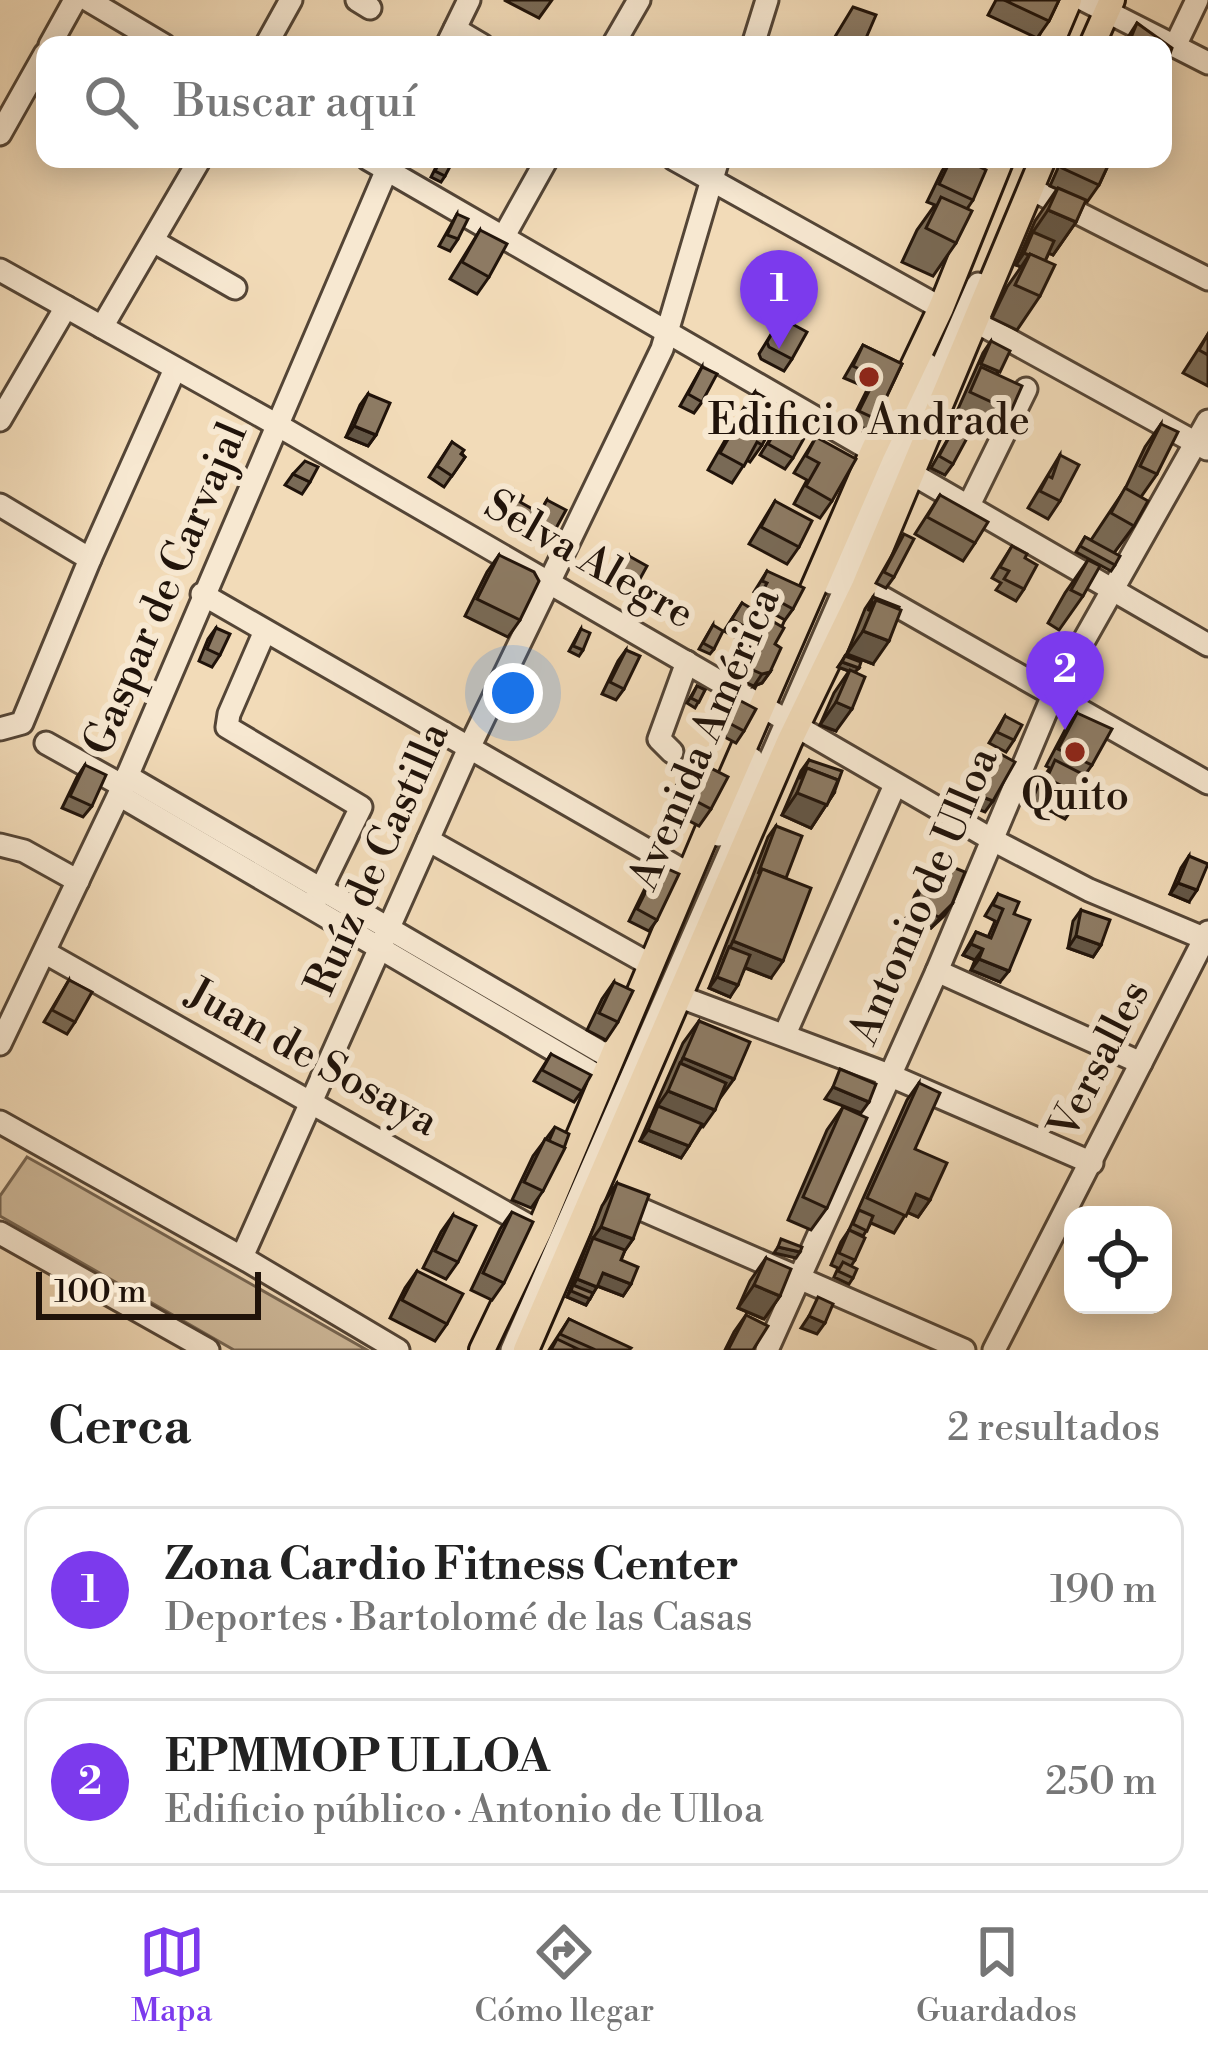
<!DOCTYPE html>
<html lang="es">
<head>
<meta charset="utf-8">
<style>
	body { margin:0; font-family:"Libre Bodoni",serif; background:#f6f6f6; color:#222 }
	.controls { position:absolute; right:36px; bottom:36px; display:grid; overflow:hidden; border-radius:24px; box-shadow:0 6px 30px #0003 }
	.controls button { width:108px; height:108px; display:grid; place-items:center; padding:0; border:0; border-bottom:3px solid #e0e0e0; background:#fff; color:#222; font:60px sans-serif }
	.scale { position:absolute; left:36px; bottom:30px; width:225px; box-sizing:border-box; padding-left:12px; border:6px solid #20130a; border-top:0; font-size:33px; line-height:42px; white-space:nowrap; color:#20130a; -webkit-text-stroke:9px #f7e8d1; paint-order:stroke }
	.you { position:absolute; left:513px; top:693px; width:42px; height:42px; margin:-30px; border:9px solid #fff; border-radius:50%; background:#1a73e8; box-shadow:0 0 0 18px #1a73e833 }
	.badge { display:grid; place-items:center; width:78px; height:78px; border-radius:50%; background:#7c3aed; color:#fff; font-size:39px; font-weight:700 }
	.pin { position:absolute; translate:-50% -99px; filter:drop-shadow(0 3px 6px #0008) }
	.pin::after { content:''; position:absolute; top:63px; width:42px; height:36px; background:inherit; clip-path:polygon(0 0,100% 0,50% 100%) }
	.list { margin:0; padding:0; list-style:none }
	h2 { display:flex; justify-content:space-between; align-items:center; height:156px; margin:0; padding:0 48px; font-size:51px }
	h2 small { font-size:39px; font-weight:400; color:#767676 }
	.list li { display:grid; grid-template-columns:78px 1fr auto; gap:36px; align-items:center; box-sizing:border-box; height:168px; margin:0 24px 24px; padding:0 24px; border:3px solid #e0e0e0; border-radius:24px }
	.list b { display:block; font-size:45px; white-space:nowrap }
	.list p { margin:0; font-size:39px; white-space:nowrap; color:#767676 }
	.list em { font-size:39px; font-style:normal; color:#767676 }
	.icon { flex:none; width:66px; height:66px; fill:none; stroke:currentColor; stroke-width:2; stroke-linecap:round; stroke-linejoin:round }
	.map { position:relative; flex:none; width:1208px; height:1350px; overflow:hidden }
	.search { position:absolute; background:#fff; box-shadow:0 6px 30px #0003; left:36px; right:36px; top:36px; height:132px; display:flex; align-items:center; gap:30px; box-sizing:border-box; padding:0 42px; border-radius:24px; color:#767676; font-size:45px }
	.sheet { height:540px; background:#fff }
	nav { display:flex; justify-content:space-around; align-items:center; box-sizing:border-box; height:168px; border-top:3px solid #e0e0e0; background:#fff; font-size:33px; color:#767676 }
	nav a { display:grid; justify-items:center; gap:6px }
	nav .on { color:#7c3aed }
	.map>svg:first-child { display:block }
	.green { fill:#ceb99a; stroke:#776652; stroke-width:3 }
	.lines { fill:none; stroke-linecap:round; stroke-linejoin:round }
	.minor-casing { stroke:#544536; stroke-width:27 }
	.major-casing { stroke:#20130a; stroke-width:30 }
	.minor { stroke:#f7e8d1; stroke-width:21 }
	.major { stroke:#f2dbb8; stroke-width:24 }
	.wall { fill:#796a56; stroke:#20130a; stroke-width:3 }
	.shaded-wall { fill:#635646; stroke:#20130a; stroke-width:3 }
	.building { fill:#8d7b64; stroke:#20130a; stroke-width:3 }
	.poi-dot { fill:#8f2418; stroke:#f7e8d1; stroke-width:4.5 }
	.labels { text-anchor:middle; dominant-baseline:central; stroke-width:12; stroke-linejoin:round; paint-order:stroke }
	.poi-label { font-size:42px; fill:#20130a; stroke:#f7e8d1 }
	.street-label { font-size:42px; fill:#20130a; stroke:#f7e8d1 }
</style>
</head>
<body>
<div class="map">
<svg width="1208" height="1350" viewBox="0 0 1208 1350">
	<rect width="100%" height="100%" fill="#f2dbb8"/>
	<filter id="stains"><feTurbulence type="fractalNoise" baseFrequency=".00167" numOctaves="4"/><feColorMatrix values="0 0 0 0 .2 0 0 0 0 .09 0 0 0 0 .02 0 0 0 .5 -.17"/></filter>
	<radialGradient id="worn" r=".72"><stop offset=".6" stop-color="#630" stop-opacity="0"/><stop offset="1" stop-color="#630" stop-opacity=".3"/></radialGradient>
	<!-- green -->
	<polygon class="green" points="27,1157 54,1172 367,1350 234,1350 0,1216 0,1196"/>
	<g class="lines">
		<!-- minor casing -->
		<g class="minor-casing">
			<g id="minor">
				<polyline points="88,0 164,45"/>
				<polyline points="357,0 370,8"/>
				<polyline points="1084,0 1208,63"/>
				<polyline points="455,29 482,45"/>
				<polyline points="50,45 75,0"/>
				<polyline points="266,45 291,0"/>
				<polyline points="447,45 469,0"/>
				<polyline points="613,45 639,0"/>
				<polyline points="753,45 767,0"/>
				<polyline points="1175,46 1197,0"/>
				<polyline points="0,134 45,54"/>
				<polyline points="368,159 1208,645"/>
				<polyline points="674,159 941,308"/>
				<polyline points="968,159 995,173"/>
				<polyline points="1031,189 1208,279"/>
				<polyline points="504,236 547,159"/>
				<polyline points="153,241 235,288"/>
				<polyline points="0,270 279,426 991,839 1089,890 1208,940"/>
				<polyline points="973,320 1207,449"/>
				<polyline points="102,327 200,159"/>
				<polyline points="0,420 66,307"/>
				<polyline points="0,505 90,559"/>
				<polyline points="969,505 1026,389"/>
				<polyline points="831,583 927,364"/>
				<polyline points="864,587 1208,783"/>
				<polyline points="202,594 689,874"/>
				<polyline points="265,631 229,714 227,727 361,807 315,901"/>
				<polyline points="0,729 22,723 90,559 175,369"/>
				<polyline points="46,743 123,786"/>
				<polyline points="672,752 659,739 687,662"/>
				<polyline points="127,776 611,1058"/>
				<polyline points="119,795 603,1079"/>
				<polyline points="719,835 752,759"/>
				<polyline points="428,840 651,965"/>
				<polyline points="0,845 24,851 78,881"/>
				<polyline points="46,953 531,1227"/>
				<polyline points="937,971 1141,1063"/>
				<polyline points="678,996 889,1075 1092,1163"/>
				<polyline points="785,1034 895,785"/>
				<polyline points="0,1044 123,786 391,160"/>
				<polyline points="0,1122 248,1261 398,1350"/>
				<polyline points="618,1199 964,1350"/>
				<polyline points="0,1233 208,1350"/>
				<polyline points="242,1257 469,748 662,349 718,159"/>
				<polyline points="512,1350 978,284"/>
				<polyline points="767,1350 937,971 1053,695 1208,421"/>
				<polyline points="994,1350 1208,932"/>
			</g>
		</g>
		<!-- major casing -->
		<g class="major-casing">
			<g id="major">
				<polyline points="1050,45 1069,0"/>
				<polyline points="1092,45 1112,0"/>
				<polyline points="482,1350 539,1231 708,830 873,451 941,308 1001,159"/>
				<polyline points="526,1350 789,742 864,587 1043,159"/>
			</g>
		</g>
		<!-- minor -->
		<use href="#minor" class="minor"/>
		<!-- major -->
		<use href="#major" class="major"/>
	</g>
	<!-- wall -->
	<g class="wall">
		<polygon points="504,0 552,0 539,18"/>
		<polygon points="996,0 1059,0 1049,21 1037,38 988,15"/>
		<polygon points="1137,23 1163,45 1123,45"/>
		<polygon points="440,159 445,176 441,182 431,177"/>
		<polygon points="950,159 964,159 973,200 967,209 956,243 933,276 902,262 917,230 935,205 927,202 942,171"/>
		<polygon points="1062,159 1111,159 1099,185 1087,202 1085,201 1076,222 1053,255 1049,253 1045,261 1040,296 1017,330 992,318 1007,287 1021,267 1016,265 1035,221 1057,189 1050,186"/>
		<polygon points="457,214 458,239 450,251 439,246"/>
		<polygon points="480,230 489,277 477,294 450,279"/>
		<polygon points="781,318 792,359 784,371 761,359 759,354"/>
		<polygon points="1208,334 1208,386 1183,373"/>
		<polygon points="991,341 998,375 1011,411 999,428 958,409 983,353"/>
		<polygon points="863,345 902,364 876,419 868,430 851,422 868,388 844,378"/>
		<polygon points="702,367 702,402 694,413 680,406"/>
		<polygon points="755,392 762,445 750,462 747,460 732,483 708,470 743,409"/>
		<polygon points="368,394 376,435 368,446 346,437 360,405"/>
		<polygon points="1161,424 1157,474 1141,497 1134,526 1114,553 1115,565 1111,571 1076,552 1085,537 1091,540 1125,489 1145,447"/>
		<polygon points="778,426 793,458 785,469 760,455"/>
		<polygon points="953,430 953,464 945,475 931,468"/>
		<polygon points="816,437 832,501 820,518 794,504 807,480 794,473"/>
		<polygon points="452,442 465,457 444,487 429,477"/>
		<polygon points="1060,455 1060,501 1048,519 1028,508"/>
		<polygon points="293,474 310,482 302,494 285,485"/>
		<polygon points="514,491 529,523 521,535 496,521"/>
		<polygon points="940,495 975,543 963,561 915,534"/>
		<polygon points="547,500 555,530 547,541 544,540 540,546 524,538"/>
		<polygon points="775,501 799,547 787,564 749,544"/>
		<polygon points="904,534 894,577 886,588 876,583"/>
		<polygon points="1012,546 1025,558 1024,589 1016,601 996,590 1001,583 992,578"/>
		<polygon points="499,555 520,620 508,637 465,616 487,572"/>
		<polygon points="629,556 636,586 628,598 610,588"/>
		<polygon points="1088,560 1083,596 1059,630 1048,623 1065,593"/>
		<polygon points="767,571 793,609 785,620 754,603 759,595 754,592"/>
		<polygon points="873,597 873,664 847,654 865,609"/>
		<polygon points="742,603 775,644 770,672 762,683 754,686 738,679 752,647 724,631"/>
		<polygon points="713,625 714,649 710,654 699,649"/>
		<polygon points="216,628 220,655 212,667 199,661 208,639"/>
		<polygon points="581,629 583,650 579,656 569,651"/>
		<polygon points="626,650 624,689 616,700 602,694 618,661"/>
		<polygon points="845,656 855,672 836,731 820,725 834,693 849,671 838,667"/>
		<polygon points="697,686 705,690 695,708 687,703"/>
		<polygon points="737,699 744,731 736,743 717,733"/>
		<polygon points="1077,713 1092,765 1085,775 1081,796 1065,819 1032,801 1039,783 1050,768 1046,766 1065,730"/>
		<polygon points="1005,716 1014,740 1006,752 989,743"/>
		<polygon points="693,759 711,809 699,826 665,808 681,776"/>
		<polygon points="809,760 834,793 811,828 782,815 801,771"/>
		<polygon points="85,765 92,806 83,817 62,808 77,777"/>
		<polygon points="776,826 786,878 771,978 745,968 730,997 709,988 768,837"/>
		<polygon points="1189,856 1189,902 1170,894 1181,868"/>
		<polygon points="659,865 657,920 649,931 629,921 651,876"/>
		<polygon points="950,866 952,904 944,916 931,928 906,918 915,895 923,884 937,889"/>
		<polygon points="998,894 1014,914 1000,982 971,970 975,960 963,955 976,932 988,937 995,921 985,916"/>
		<polygon points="1081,910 1101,945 1093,957 1068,948 1073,921"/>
		<polygon points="69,980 75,1022 67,1034 44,1022"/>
		<polygon points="614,982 618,1022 606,1040 587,1030 602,999"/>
		<polygon points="699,1021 718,1101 681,1158 640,1141 683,1043"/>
		<polygon points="551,1054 582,1091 574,1102 534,1081"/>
		<polygon points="919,1083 915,1149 930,1200 918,1217 907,1212 894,1233 871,1223 863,1236 849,1230 907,1100"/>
		<polygon points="843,1107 827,1208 811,1230 788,1220 827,1130"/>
		<polygon points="555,1127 543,1191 531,1208 512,1200 533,1156"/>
		<polygon points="617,1183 633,1239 625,1250 621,1260 631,1284 623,1296 597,1286 586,1305 567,1297 602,1206"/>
		<polygon points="512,1212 504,1283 492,1300 471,1290 500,1229"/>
		<polygon points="453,1215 458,1262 446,1279 423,1268 441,1232"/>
		<polygon points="849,1230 855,1260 851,1266 853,1278 849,1284 834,1277 838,1268 831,1265 841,1242"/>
		<polygon points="766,1258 780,1296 764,1319 738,1308 750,1281"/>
		<polygon points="417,1271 447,1324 435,1341 390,1318 405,1288"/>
		<polygon points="746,1315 753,1350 725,1350 734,1332"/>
		<polygon points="569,1319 629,1350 549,1350"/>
	</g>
	<!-- shaded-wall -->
	<g class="shaded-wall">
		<polygon points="1048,210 1076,222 1053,255 1028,244 1033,232"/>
		<polygon points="1024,253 1029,255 1021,267 1016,265"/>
		<polygon points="354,426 376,435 368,446 346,437"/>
		<polygon points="863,631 889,641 873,664 847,654"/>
		<polygon points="842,662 859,668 854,673 838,667"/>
		<polygon points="1040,667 1056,670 1052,676 1036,672"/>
		<polygon points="770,672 762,683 754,686 762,674"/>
		<polygon points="836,702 852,709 836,731 820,725"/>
		<polygon points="797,793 834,793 811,828 782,815"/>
		<polygon points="972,793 993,801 985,812 964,804"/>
		<polygon points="1178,883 1197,890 1189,902 1170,894"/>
		<polygon points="952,904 931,928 906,918 914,906"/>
		<polygon points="1076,936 1101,945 1093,957 1068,948"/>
		<polygon points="733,941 783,961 771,978 724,959"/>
		<polygon points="971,944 983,949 975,960 963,955"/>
		<polygon points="979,959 1009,971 1000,982 971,970"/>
		<polygon points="717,977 738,985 730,997 709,988"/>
		<polygon points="683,1058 734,1079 718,1101 680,1064"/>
		<polygon points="833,1087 869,1102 861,1113 825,1099"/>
		<polygon points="668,1091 715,1110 703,1127 656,1108"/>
		<polygon points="648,1130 689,1146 681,1158 640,1141"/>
		<polygon points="916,1194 930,1200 918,1217 904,1211"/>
		<polygon points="601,1227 633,1239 617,1262 593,1238"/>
		<polygon points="778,1247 800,1252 796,1258 774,1253"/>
		<polygon points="603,1273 631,1284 623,1296 595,1285"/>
		<polygon points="577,1279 597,1287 586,1305 567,1297"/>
		<polygon points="754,1285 780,1296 764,1319 738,1308"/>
		<polygon points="809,1316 825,1323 817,1334 801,1328"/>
	</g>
	<!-- building -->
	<g class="building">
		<polygon points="1004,0 1059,0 1049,21"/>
		<polygon points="853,7 876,15 863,45 830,45"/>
		<polygon points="1137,23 1172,48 1163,73 1163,45 1128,45"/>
		<polygon points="441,159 454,159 445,176 435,171"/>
		<polygon points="951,159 964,159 986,170 973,200 939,184"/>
		<polygon points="1066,159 1111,159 1099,185 1062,168"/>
		<polygon points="1058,188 1086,200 1076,222 1048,210"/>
		<polygon points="941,197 972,211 956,243 926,228"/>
		<polygon points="457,214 468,219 458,239 447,235"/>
		<polygon points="480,230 507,244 489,277 462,262"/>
		<polygon points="1033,232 1054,241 1045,261 1030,254 1029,255 1024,253"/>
		<polygon points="1030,254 1055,265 1040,296 1015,285"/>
		<polygon points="781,318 807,332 792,359 769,347 767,342"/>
		<polygon points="1208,334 1208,355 1199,350"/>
		<polygon points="991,341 1010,351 1000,372 981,364"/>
		<polygon points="863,345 902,364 876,419 859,411 876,377 853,366"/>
		<polygon points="702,367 717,374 702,402 688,394"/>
		<polygon points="981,367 1022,386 1011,411 970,392"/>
		<polygon points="755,392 783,408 762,445 757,442 744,466 720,453"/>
		<polygon points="368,394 390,403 376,435 354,426"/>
		<polygon points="791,421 808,431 793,458 768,444 778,426"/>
		<polygon points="1161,424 1178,432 1157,474 1140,466"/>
		<polygon points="953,430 967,438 953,464 939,456"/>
		<polygon points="816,437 856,459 832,501 806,486 819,463 806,456"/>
		<polygon points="452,442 464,450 461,454 465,457 452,476 437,466"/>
		<polygon points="1060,455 1079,465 1060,501 1040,491 1048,476 1052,478"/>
		<polygon points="305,461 318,467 310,482 293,474"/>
		<polygon points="1125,488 1148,501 1134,526 1111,513"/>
		<polygon points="514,491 523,496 520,502 536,511 529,523 504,509"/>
		<polygon points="940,495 988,522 975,543 927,517"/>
		<polygon points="547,500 566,510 555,530 552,528 548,534 532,526"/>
		<polygon points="775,501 812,521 799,547 761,527"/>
		<polygon points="904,534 914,539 894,577 884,572"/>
		<polygon points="1085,537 1120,556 1115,565 1080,546"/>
		<polygon points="1012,546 1027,554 1025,558 1037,565 1024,589 1004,579 1009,571 1000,567"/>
		<polygon points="499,555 534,572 539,581 520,620 477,599"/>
		<polygon points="629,556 647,566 636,586 618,576"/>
		<polygon points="1088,560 1100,566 1083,596 1071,590"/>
		<polygon points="767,571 804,588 793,609 762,592 767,583 762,581"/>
		<polygon points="873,597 899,607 898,609 876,600 868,611"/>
		<polygon points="876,600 901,610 889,641 863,631"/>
		<polygon points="742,603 784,628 775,644 781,648 770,672 762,674 746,667 760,636 732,619"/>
		<polygon points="713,625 723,631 714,649 703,643"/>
		<polygon points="216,628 230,634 220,655 207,649"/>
		<polygon points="581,629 590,633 583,650 573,646"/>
		<polygon points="626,650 640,656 624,689 610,682"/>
		<polygon points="1055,652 1063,655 1056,670 1040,667 1045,656 1052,659"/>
		<polygon points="845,656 861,662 859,668 842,662"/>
		<polygon points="850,670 865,677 852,709 836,702"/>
		<polygon points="697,686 705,690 699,702 691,698"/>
		<polygon points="737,699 756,709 744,731 725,721"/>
		<polygon points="1077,713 1112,729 1092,765 1058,749"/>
		<polygon points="1005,716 1022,725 1014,740 997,732"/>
		<polygon points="995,751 1015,762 993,801 972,793"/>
		<polygon points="693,759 728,777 711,809 677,791"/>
		<polygon points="809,760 842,771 834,793 838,780 807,768 799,779"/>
		<polygon points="1055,760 1090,778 1081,796 1047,778"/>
		<polygon points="85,765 106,775 92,806 70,796"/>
		<polygon points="807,768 838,780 827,805 797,793"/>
		<polygon points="776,826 802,836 786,878 762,869 758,874"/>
		<polygon points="1189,856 1208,864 1197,890 1178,883"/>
		<polygon points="659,865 679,874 657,920 637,909"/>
		<polygon points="950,866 965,872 952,904 939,917 914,906 923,884 940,891"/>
		<polygon points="762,869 811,888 783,961 733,941"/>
		<polygon points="998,894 1019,902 1014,914 1030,920 1009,971 979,959 983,949 971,944 976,932 991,938 1003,909 993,905"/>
		<polygon points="1081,910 1110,920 1101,945 1076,936"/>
		<polygon points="729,947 750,955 738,985 717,977"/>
		<polygon points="69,980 92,992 75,1022 52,1010"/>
		<polygon points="614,982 633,991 618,1022 599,1013"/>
		<polygon points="699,1021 750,1042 734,1079 683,1058"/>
		<polygon points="551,1054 591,1075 582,1091 542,1070"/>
		<polygon points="680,1063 726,1083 715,1110 668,1091"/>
		<polygon points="840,1069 876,1084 869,1102 833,1087"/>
		<polygon points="919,1083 940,1093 915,1149 947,1163 930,1200 916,1194 906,1216 867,1198"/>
		<polygon points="658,1106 702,1124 689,1146 648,1130"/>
		<polygon points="843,1107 867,1118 827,1208 803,1197"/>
		<polygon points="555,1127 569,1134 564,1148 549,1141"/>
		<polygon points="545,1139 565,1148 543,1191 524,1182"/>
		<polygon points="617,1183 649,1195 633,1239 601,1227"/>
		<polygon points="859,1210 873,1216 867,1231 853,1224"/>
		<polygon points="512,1212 533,1222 504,1283 483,1273"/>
		<polygon points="453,1215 476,1226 458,1262 435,1251"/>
		<polygon points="849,1230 865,1238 855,1260 839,1253"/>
		<polygon points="593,1238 625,1250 621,1260 638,1267 631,1284 603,1273 597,1287 577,1279"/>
		<polygon points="781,1239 802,1247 800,1252 778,1247"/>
		<polygon points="766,1258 791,1269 780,1296 754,1285"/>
		<polygon points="843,1262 857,1269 853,1278 838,1271"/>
		<polygon points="417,1271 463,1294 447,1324 402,1300"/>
		<polygon points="573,1285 593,1293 590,1299 571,1291"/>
		<polygon points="818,1297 833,1304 825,1323 809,1316"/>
		<polygon points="746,1315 768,1326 753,1350 728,1350"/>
		<polygon points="569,1319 631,1348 629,1350 596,1350 560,1334"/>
		<polygon points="557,1339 580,1350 551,1350"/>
	</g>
	<!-- markers -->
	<g class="poi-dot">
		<circle cx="869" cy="377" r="12"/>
		<circle cx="1075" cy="752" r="12"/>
	</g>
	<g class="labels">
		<!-- poi labels -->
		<g class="poi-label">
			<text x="869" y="421">Edificio Andrade</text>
			<text x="1075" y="796">Quito</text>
		</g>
		<!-- street labels -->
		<g class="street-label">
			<text transform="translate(589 560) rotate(30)">Selva Alegre</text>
			<text transform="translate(166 589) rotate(-67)">Gaspar de Carvajal</text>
			<text transform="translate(705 739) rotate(-67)">Avenida América</text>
			<text transform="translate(378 859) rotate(-66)">Ruíz de Castilla</text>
			<text transform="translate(924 896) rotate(-67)">Antonio de Ulloa</text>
			<text transform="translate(312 1058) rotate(29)">Juan de Sosaya</text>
			<text transform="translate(1100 1060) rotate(-63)">Versalles</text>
		</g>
	</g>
	<rect width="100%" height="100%" filter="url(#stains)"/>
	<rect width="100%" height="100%" fill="url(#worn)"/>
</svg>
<div class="controls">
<button><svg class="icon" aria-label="locate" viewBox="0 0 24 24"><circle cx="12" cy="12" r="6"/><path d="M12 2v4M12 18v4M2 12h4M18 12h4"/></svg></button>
</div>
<div class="scale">100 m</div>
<div class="you"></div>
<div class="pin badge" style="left:779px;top:349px">1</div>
<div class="pin badge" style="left:1065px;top:730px">2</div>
<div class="search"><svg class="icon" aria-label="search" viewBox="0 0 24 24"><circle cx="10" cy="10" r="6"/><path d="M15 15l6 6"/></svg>Buscar aquí</div>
</div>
<section class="sheet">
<h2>Cerca<small>2 resultados</small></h2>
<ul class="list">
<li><span class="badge">1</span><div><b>Zona Cardio Fitness Center</b><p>Deportes · Bartolomé de las Casas</p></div><em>190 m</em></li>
<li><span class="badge">2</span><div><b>EPMMOP ULLOA</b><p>Edificio público · Antonio de Ulloa</p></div><em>250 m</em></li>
</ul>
</section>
<nav>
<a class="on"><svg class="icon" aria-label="map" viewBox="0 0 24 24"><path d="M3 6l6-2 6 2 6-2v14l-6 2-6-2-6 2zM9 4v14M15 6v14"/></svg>Mapa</a>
<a><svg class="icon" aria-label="directions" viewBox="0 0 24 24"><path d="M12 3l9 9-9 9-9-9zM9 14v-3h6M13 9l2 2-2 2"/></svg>Cómo llegar</a>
<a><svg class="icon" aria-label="saved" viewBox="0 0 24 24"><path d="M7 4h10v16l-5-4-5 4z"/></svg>Guardados</a>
</nav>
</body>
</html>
